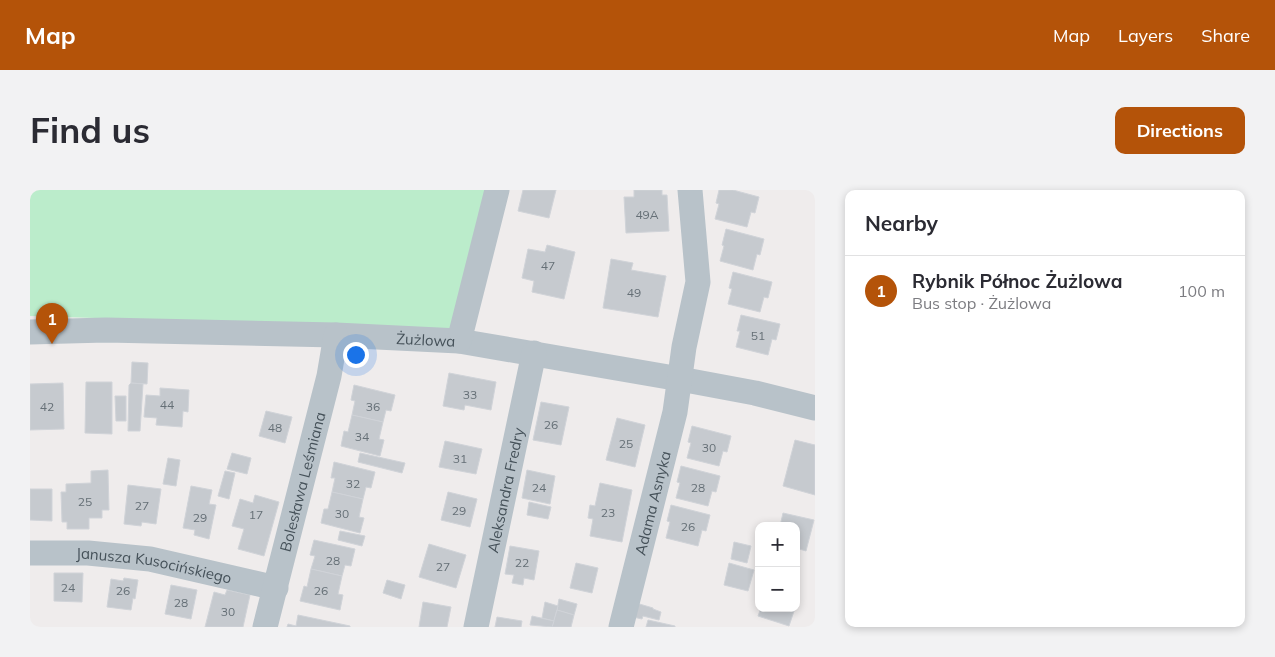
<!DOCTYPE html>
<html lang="en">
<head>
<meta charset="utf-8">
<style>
	body { margin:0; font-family:Mulish,sans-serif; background:#f2f2f3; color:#2b2b33 }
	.controls { position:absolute; right:15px; bottom:15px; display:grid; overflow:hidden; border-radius:10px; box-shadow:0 2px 8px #0003 }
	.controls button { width:45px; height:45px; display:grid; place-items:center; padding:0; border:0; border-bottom:1px solid #e1e1e2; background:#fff; color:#2b2b33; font:25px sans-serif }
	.you { position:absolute; left:325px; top:164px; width:18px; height:18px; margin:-12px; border:4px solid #fff; border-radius:50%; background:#1a73e8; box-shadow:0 0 0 8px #1a73e833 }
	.badge { display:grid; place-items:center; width:32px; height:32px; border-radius:50%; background:#b45309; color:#fff; font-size:16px; font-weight:700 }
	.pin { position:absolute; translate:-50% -41px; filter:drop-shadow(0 1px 2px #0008) }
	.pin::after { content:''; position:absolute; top:26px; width:18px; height:15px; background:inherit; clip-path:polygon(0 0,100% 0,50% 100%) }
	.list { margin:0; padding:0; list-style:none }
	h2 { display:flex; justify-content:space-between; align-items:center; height:65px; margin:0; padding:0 20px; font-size:21px }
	h2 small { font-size:16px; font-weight:400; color:#7c7c81 }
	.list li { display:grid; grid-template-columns:32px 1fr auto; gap:15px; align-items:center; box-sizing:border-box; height:70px; padding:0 20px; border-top:1px solid #e1e1e2 }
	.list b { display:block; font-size:19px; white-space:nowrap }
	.list p { margin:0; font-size:16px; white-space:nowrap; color:#7c7c81 }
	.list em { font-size:16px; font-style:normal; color:#7c7c81 }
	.map { position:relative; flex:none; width:785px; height:437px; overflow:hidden; border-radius:10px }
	header { display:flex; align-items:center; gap:30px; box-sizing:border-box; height:70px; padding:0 25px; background:#b45309; color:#fff }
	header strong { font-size:24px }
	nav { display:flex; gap:28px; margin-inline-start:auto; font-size:18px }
	.intro { display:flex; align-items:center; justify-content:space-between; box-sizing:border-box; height:120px; padding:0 30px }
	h1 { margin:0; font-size:35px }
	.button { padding:12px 22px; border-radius:10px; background:#b45309; color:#fff; font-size:18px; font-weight:700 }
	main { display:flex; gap:30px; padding:0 30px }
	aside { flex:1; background:#fff; border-radius:10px; box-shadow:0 2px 8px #0003 }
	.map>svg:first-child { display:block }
	.green { fill:#bbeccb }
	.building { fill:#c6cacf; stroke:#d0d3d8 }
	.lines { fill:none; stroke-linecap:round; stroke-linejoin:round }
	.minor { stroke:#b8c2c9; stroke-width:25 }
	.labels { text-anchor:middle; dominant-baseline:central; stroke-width:5; stroke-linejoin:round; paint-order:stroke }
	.number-label { font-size:12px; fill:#656f76 }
	.street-label { font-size:15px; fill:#455159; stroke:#fff }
</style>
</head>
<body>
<header>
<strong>Map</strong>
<nav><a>Map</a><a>Layers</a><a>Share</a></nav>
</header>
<div class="intro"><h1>Find us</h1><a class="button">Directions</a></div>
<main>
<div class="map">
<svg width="785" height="437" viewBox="0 0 785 437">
	<rect width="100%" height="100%" fill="#efecec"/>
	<!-- green -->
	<polygon class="green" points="0,0 460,0 424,139 0,126"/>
	<!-- building -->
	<g class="building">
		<polygon points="493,0 526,0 519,28 488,21"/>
		<polygon points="604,0 632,0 632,5 637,5 639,41 596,43 594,7 604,7"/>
		<polygon points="689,0 703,0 729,7 725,23 721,22 717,37 685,29 689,14 686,13"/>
		<polygon points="696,39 734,49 730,65 727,64 723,80 690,71 694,56 692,55"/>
		<polygon points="517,55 545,62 534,109 502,102 504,91 492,88 498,59 515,62"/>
		<polygon points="581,69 603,73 601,80 636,86 628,127 573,118"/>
		<polygon points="703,82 742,92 738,108 734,107 730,122 698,114 702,99 699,98"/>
		<polygon points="711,125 750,134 746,150 742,149 738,165 706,157 710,141 707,141"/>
		<polygon points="102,172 118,173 117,194 101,193"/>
		<polygon points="419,183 466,192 461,220 435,215 434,220 413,216"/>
		<polygon points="56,192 82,192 82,244 55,243"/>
		<polygon points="33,193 34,239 0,240 0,194"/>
		<polygon points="101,193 113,194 110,241 98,241 99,195"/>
		<polygon points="324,195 365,205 361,221 356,220 353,232 322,225 325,211 321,210"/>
		<polygon points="130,198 159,200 158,222 153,221 152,237 126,235 127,228 114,227 116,205 130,206"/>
		<polygon points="85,206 96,206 96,231 86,231"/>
		<polygon points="511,212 539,217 531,255 503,250"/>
		<polygon points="236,221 262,227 255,253 229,246"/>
		<polygon points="322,225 353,232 349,249 354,250 350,266 311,256 314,241 318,242"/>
		<polygon points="587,228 615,235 605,277 576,270"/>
		<polygon points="662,236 701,246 697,262 693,261 689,276 657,268 661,253 658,252"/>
		<polygon points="765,250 785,255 785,305 753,296"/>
		<polygon points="415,251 452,259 446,284 409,277"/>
		<polygon points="202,263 221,268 217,284 197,279"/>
		<polygon points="330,263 375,273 372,283 328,272"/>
		<polygon points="138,268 150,270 146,296 133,294"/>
		<polygon points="304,272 345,282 341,298 336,297 333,309 302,302 305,288 301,288"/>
		<polygon points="651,276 690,286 686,302 682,301 678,316 646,308 650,293 647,292"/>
		<polygon points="78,280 79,320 72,320 72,328 59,328 59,339 37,339 37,332 32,332 31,302 36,302 36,294 61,293 61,281"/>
		<polygon points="497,280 525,286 520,314 492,308"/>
		<polygon points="195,281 205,283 199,309 188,306"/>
		<polygon points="570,293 602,300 592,352 560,346 563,329 558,328 560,315 565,316"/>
		<polygon points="98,295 131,299 126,334 112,332 111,336 94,334"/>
		<polygon points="161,296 182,300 179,314 186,315 179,349 164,345 165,340 153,338"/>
		<polygon points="0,299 22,299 22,331 0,330"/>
		<polygon points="302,302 333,309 329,327 334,328 330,343 291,333 294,319 298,319"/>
		<polygon points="418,302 447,309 440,337 411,330"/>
		<polygon points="225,305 249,312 234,366 208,359 214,339 202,336 210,309 223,313"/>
		<polygon points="499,312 521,317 518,329 497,325"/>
		<polygon points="641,315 680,325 676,341 672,340 668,356 636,348 640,332 637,331"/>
		<polygon points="753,323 784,330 776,361 766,358 766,336 750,336"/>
		<polygon points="310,341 335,346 332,356 308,350"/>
		<polygon points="284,350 325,359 321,376 315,375 312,386 281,379 285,366 280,365"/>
		<polygon points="704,352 721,356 717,373 701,369"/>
		<polygon points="399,354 436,365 426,398 389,387"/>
		<polygon points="480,356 509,361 504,390 494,388 493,395 482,393 484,385 475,384"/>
		<polygon points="546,373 568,378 562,403 540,398"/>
		<polygon points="699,373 724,380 718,401 694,395"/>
		<polygon points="281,379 312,386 308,404 313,405 310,420 270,411 274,396 277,397"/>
		<polygon points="24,383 53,383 52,412 24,411"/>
		<polygon points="94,388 108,390 105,409 103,408 101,420 77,417 81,389 93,391"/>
		<polygon points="357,390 375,395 371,409 353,403"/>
		<polygon points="141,395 167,400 161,429 135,424"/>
		<polygon points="197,400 220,405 213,437 175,437 184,402 195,405"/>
		<polygon points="529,409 547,414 544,425 527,420"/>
		<polygon points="393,412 421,417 417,437 389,437"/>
		<polygon points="515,412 528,416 524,431 512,428"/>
		<polygon points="606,413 623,418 623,419 631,422 629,430 613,426 612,429 603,427"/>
		<polygon points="731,418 765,418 759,436 728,426"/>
		<polygon points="527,420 544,425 541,437 522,437"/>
		<polygon points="268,425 320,436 320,437 257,437 258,434 266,436"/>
		<polygon points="502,426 524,431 522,437 500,435"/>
		<polygon points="467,427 492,431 491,437 465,437"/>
		<polygon points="618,430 645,436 645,437 616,437"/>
	</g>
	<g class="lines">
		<!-- minor -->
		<g class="minor">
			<path id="s1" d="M0,142L76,140L306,145L429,151L650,189L725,203L785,218"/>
			<polyline points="429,151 467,0"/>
			<path id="s2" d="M0,363H58L120,369L246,398"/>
			<path id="s3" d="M235,437L299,186L306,145"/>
			<path id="s4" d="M446,437L504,163"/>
			<path id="s5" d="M591,437L645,222L654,157L668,92L660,0"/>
		</g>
	</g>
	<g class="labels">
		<!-- number labels -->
		<g class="number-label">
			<text x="617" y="24">49A</text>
			<text x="518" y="75">47</text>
			<text x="604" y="102">49</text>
			<text x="728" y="145">51</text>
			<text x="440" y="204">33</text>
			<text x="137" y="214">44</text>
			<text x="17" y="216">42</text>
			<text x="343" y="216">36</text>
			<text x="521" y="234">26</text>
			<text x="245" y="237">48</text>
			<text x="332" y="246">34</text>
			<text x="596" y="253">25</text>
			<text x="679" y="257">30</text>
			<text x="430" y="268">31</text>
			<text x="323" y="293">32</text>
			<text x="509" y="297">24</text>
			<text x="668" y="297">28</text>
			<text x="55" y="311">25</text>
			<text x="112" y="315">27</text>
			<text x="429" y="320">29</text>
			<text x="578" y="322">23</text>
			<text x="312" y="323">30</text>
			<text x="226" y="324">17</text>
			<text x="170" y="327">29</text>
			<text x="658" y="336">26</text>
			<text x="303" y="370">28</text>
			<text x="492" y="372">22</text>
			<text x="413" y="376">27</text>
			<text x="38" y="397">24</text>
			<text x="93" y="400">26</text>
			<text x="291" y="400">26</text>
			<text x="151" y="412">28</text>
			<text x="198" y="421">30</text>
		</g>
		<!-- street labels -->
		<g class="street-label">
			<text stroke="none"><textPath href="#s1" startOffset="396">Żużlowa</textPath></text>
			<text stroke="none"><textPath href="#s3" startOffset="150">Bolesława Leśmiana</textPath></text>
			<text stroke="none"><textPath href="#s4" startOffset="140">Aleksandra Fredry</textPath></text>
			<text stroke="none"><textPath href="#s5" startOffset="128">Adama Asnyka</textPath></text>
			<text stroke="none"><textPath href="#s2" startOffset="125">Janusza Kusocińskiego</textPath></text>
		</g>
	</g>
</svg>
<div class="controls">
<button>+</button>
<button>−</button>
</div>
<div class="you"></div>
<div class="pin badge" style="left:22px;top:154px">1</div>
</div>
<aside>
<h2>Nearby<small></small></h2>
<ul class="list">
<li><span class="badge">1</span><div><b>Rybnik Północ Żużlowa</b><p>Bus stop · Żużlowa</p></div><em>100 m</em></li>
</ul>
</aside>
</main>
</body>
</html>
